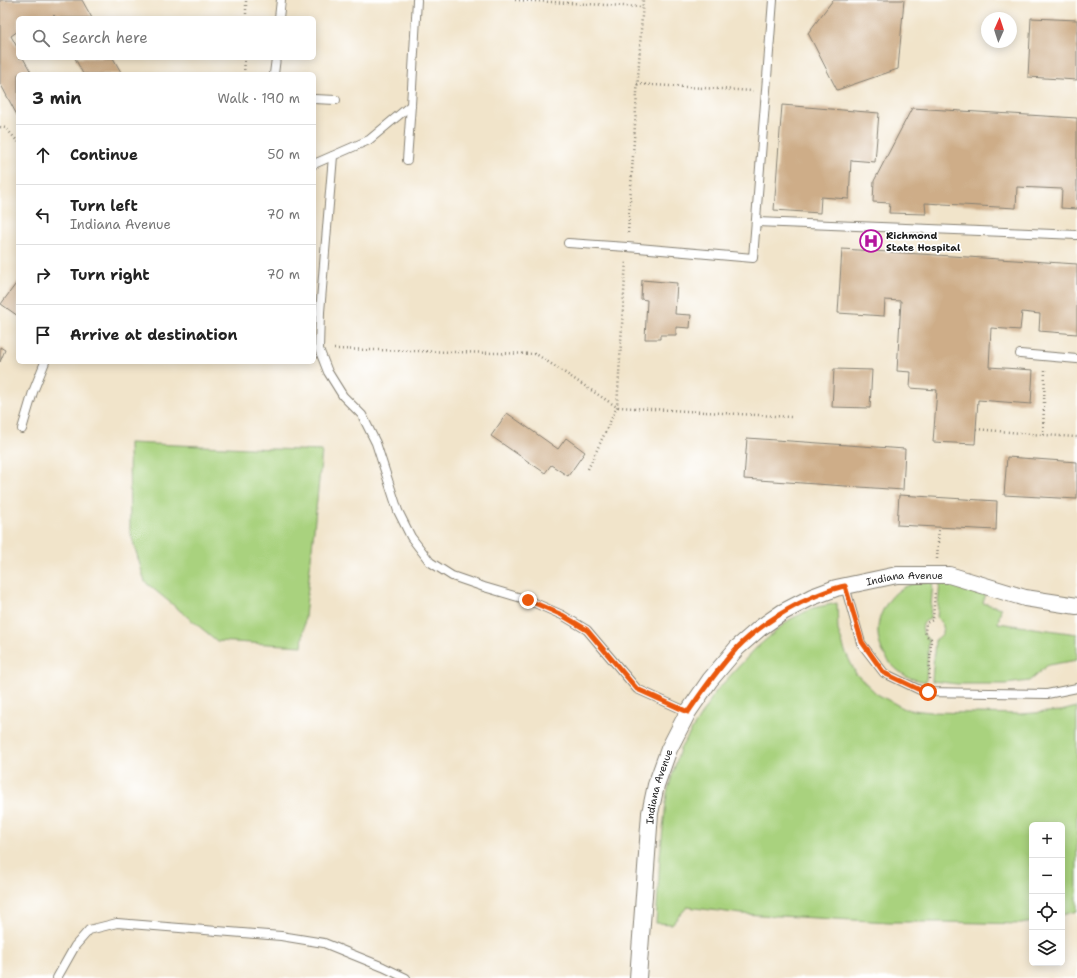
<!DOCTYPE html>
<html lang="en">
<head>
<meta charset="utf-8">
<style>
	body { margin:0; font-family:"Shantell Sans",sans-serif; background:#f2f2f2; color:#222 }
	.controls { position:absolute; right:12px; bottom:12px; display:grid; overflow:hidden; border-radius:6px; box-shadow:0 2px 10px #0003 }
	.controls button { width:36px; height:36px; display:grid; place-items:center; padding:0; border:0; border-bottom:1px solid #e0e0e0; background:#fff; color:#222; font:20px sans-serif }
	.compass { position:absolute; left:981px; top:12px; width:36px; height:36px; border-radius:50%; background:#fff; box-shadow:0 2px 10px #0003; rotate:3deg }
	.stop { position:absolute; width:12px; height:12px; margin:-9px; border:3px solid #ea580c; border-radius:50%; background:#fff }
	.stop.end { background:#ea580c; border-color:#fff; box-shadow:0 1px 4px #0008 }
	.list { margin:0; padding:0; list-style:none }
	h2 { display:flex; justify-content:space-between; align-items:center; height:52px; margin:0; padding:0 16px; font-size:17px }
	h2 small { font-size:13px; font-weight:400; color:#767676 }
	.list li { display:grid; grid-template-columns:26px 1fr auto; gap:12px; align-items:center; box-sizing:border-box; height:60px; padding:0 16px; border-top:1px solid #e0e0e0 }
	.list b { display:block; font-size:15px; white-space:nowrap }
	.list p { margin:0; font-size:13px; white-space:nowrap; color:#767676 }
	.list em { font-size:13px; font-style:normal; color:#767676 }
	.icon { flex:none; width:22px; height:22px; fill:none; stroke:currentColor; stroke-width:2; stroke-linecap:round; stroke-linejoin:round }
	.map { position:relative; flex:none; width:1077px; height:978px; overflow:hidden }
	.search { position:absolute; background:#fff; box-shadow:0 2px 10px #0003; left:16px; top:16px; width:300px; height:44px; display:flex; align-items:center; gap:10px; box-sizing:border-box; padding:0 14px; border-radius:6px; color:#767676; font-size:15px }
	.panel { position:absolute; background:#fff; box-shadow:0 2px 10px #0003; left:16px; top:72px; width:300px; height:292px; border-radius:6px }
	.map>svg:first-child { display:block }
	.green { fill:#a9d27e; stroke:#62774d }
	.building { fill:#cead88 }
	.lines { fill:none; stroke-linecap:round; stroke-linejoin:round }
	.service-casing { stroke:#868073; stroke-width:10 }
	.minor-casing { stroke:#868073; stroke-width:18 }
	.path { stroke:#868073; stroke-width:2.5; stroke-dasharray:1 3; stroke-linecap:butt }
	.service { stroke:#fff; stroke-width:8 }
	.minor { stroke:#fff; stroke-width:16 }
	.route { stroke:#ea580c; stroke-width:5 }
	.labels { text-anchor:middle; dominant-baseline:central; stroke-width:3.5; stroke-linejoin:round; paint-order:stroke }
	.poi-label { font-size:10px; font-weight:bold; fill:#1c1c1c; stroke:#fff; text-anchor:start }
	.street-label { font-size:10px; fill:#1c1c1c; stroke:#fff }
</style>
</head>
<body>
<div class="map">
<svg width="1077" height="978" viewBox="0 0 1077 978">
	<rect width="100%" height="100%" fill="#fff"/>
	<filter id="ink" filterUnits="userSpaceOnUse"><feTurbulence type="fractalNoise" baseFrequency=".025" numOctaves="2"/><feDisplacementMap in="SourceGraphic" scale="8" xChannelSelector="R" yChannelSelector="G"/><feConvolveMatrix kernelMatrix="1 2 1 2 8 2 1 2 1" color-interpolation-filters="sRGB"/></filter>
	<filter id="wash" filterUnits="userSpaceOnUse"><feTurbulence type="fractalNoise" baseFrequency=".012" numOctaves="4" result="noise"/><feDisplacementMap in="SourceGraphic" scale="16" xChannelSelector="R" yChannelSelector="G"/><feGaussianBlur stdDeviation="0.9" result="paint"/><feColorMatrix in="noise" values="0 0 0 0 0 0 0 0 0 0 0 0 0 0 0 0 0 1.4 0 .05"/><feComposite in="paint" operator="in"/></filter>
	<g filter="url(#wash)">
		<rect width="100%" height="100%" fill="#f1e4ca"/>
		<!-- green -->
		<g class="green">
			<polygon points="129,443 322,451 302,646 217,641 145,582 130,531"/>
			<path d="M933,581L930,619C919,622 921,634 929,640L926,682C918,680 910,679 903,674C881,660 871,633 883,610C887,602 893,594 901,589C911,583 922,582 933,581Z"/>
			<path d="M940,581L951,582L986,594L983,603L1001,608L998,623L1077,634V660L1048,665L1029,681L1006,684H957L932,681L935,640C946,633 946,627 937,618Z"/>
			<polygon points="837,603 838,630 845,651 856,674 877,694 905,709 930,712 1020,714 1061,711 1077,707 1077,911 1062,915 1062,825 1032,825 1032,922 1021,924 944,922 890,922 742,914 687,907 672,924 656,923 660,856 667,793 680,749 716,691 755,649 789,620 813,608"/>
		</g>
		<g id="blocks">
			<!-- building -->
			<g class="building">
				<polygon points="0,0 82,0 92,18 56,18 54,15 51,18 18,18 18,31 11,36 18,49 18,58 23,58 32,74 18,74 18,117 0,83"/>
				<polygon points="833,0 904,0 898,69 837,90 808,33"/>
				<polygon points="1031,18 1077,20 1077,80 1028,77"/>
				<polygon points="75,58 113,58 122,74 83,74"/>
				<polygon points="782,105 879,113 875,162 851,160 849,199 821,197 820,213 774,210"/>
				<polygon points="912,108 1077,118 1077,209 1061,208 1062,189 1017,187 1016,208 925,203 926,214 889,213 890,203 873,202 874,181"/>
				<polygon points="842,249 1077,264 1077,334 1039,331 1040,314 1022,312 1020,330 991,328 989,367 1033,370 1031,404 978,400 975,444 933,442 937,390 910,388 911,372 897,371 901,301 885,300 884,316 838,313"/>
				<polygon points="642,280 677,283 675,314 691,315 690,328 676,327 676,335 660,335 660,339 645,339 647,300 641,299"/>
				<polygon points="18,281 18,316 1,304"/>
				<polygon points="0,347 5,350 0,362"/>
				<polygon points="834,369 872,370 870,408 832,407"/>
				<polygon points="507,413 558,449 566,438 585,452 568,476 551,465 545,473 491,436"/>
				<polygon points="747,438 905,449 903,490 744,479"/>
				<polygon points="1007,457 1077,462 1077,499 1004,495"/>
				<polygon points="899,495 997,501 996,530 897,525"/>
			</g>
		</g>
	</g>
	<g filter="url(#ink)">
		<use href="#blocks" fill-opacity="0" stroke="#868073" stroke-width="1"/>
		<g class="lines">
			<!-- service casing -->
			<g class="service-casing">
				<g id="service">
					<polyline points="279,18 281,0"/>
					<polyline points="274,74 276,58"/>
					<polyline points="314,99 336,100"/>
					<polyline points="333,156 320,312 319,349 328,372 343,396 362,415 376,443 398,511 411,537 430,562 452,576 484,587 528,600 562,615 587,630 637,689 688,712"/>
					<polyline points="407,160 411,105 417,0"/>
					<polyline points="314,164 369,140 411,105"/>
					<polyline points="756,222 1077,235"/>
					<polyline points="568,243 627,247 753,258 773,0"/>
					<polyline points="1020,354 1077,359"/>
					<polyline points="22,429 33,392 45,362"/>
					<polyline points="845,586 861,643 884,673 924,692 1047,694 1077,688"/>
					<polyline points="57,978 75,946 89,930 117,923 281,936 324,943 383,967 406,978"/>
				</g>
			</g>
			<!-- minor casing -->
			<g class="minor-casing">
				<g id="minor">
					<path id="s1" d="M638,978L650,813L656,785L669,749L688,712L710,680L737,648L760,628L783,612L812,597L836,588L897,575H949L1025,598L1077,606"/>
				</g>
			</g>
			<!-- path -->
			<g class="path">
				<polyline points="515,0 642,7"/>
				<polyline points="246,18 246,0"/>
				<polyline points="244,74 245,58"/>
				<polyline points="637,84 753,91"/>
				<polyline points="0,127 6,128 18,142"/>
				<polyline points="628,233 643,0"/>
				<polyline points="334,349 536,354 617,407 792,417"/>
				<polyline points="976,429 1043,435 1077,437"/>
				<polyline points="1043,435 1045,370"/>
				<polyline points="588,469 617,407 626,260"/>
				<polyline points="937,559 939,527"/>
				<polyline points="929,679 931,639 927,636 925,632 926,623 933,620 935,591"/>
			</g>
			<!-- service -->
			<use href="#service" class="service"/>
			<!-- minor -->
			<use href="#minor" class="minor"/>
		</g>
	</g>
	<g class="lines" filter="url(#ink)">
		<!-- route -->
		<path class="route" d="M528,600L562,615L587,630L637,689L688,712C703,690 718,669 736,649C754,630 777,615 800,603C815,596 829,589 845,586L862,642L884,673L924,692H928"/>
	</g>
	<!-- icons -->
	<defs>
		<g id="hospital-ring" transform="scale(1.15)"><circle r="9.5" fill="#fff" stroke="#b5179e" stroke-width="1.5"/><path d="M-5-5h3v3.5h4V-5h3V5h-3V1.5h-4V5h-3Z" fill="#b5179e"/></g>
	</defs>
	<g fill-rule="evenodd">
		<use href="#hospital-ring" x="871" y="241"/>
	</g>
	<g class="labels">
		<!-- poi labels -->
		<g class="poi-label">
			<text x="886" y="235">Richmond<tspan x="886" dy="12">State Hospital</tspan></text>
		</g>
		<!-- street labels -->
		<g class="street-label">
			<text stroke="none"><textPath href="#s1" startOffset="541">Indiana Avenue</textPath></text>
			<text stroke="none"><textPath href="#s1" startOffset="193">Indiana Avenue</textPath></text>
		</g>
	</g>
</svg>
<div class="controls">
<button>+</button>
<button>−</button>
<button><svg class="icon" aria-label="locate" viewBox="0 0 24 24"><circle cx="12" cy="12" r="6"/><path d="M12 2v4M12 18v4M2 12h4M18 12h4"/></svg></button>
<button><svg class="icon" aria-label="layers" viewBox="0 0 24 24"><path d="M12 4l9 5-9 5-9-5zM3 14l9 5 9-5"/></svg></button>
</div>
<svg class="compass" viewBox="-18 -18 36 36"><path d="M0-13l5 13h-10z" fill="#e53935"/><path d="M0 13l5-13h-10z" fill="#767676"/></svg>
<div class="stop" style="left:928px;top:692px"></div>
<div class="stop end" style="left:528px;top:600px"></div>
<div class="search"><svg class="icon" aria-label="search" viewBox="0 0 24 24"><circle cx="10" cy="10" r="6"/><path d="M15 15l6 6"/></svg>Search here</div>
<section class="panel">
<h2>3 min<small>Walk · 190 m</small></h2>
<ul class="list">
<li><svg class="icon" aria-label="ahead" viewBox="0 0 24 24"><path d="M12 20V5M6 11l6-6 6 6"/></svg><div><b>Continue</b></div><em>50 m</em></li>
<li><svg class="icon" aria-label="left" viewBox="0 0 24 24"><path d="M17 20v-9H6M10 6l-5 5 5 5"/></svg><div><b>Turn left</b><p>Indiana Avenue</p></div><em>70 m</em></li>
<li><svg class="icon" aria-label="right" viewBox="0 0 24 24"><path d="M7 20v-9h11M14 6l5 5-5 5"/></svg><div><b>Turn right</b></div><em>70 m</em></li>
<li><svg class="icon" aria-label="arrive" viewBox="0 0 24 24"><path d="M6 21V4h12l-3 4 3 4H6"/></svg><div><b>Arrive at destination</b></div></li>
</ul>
</section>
</div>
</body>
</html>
